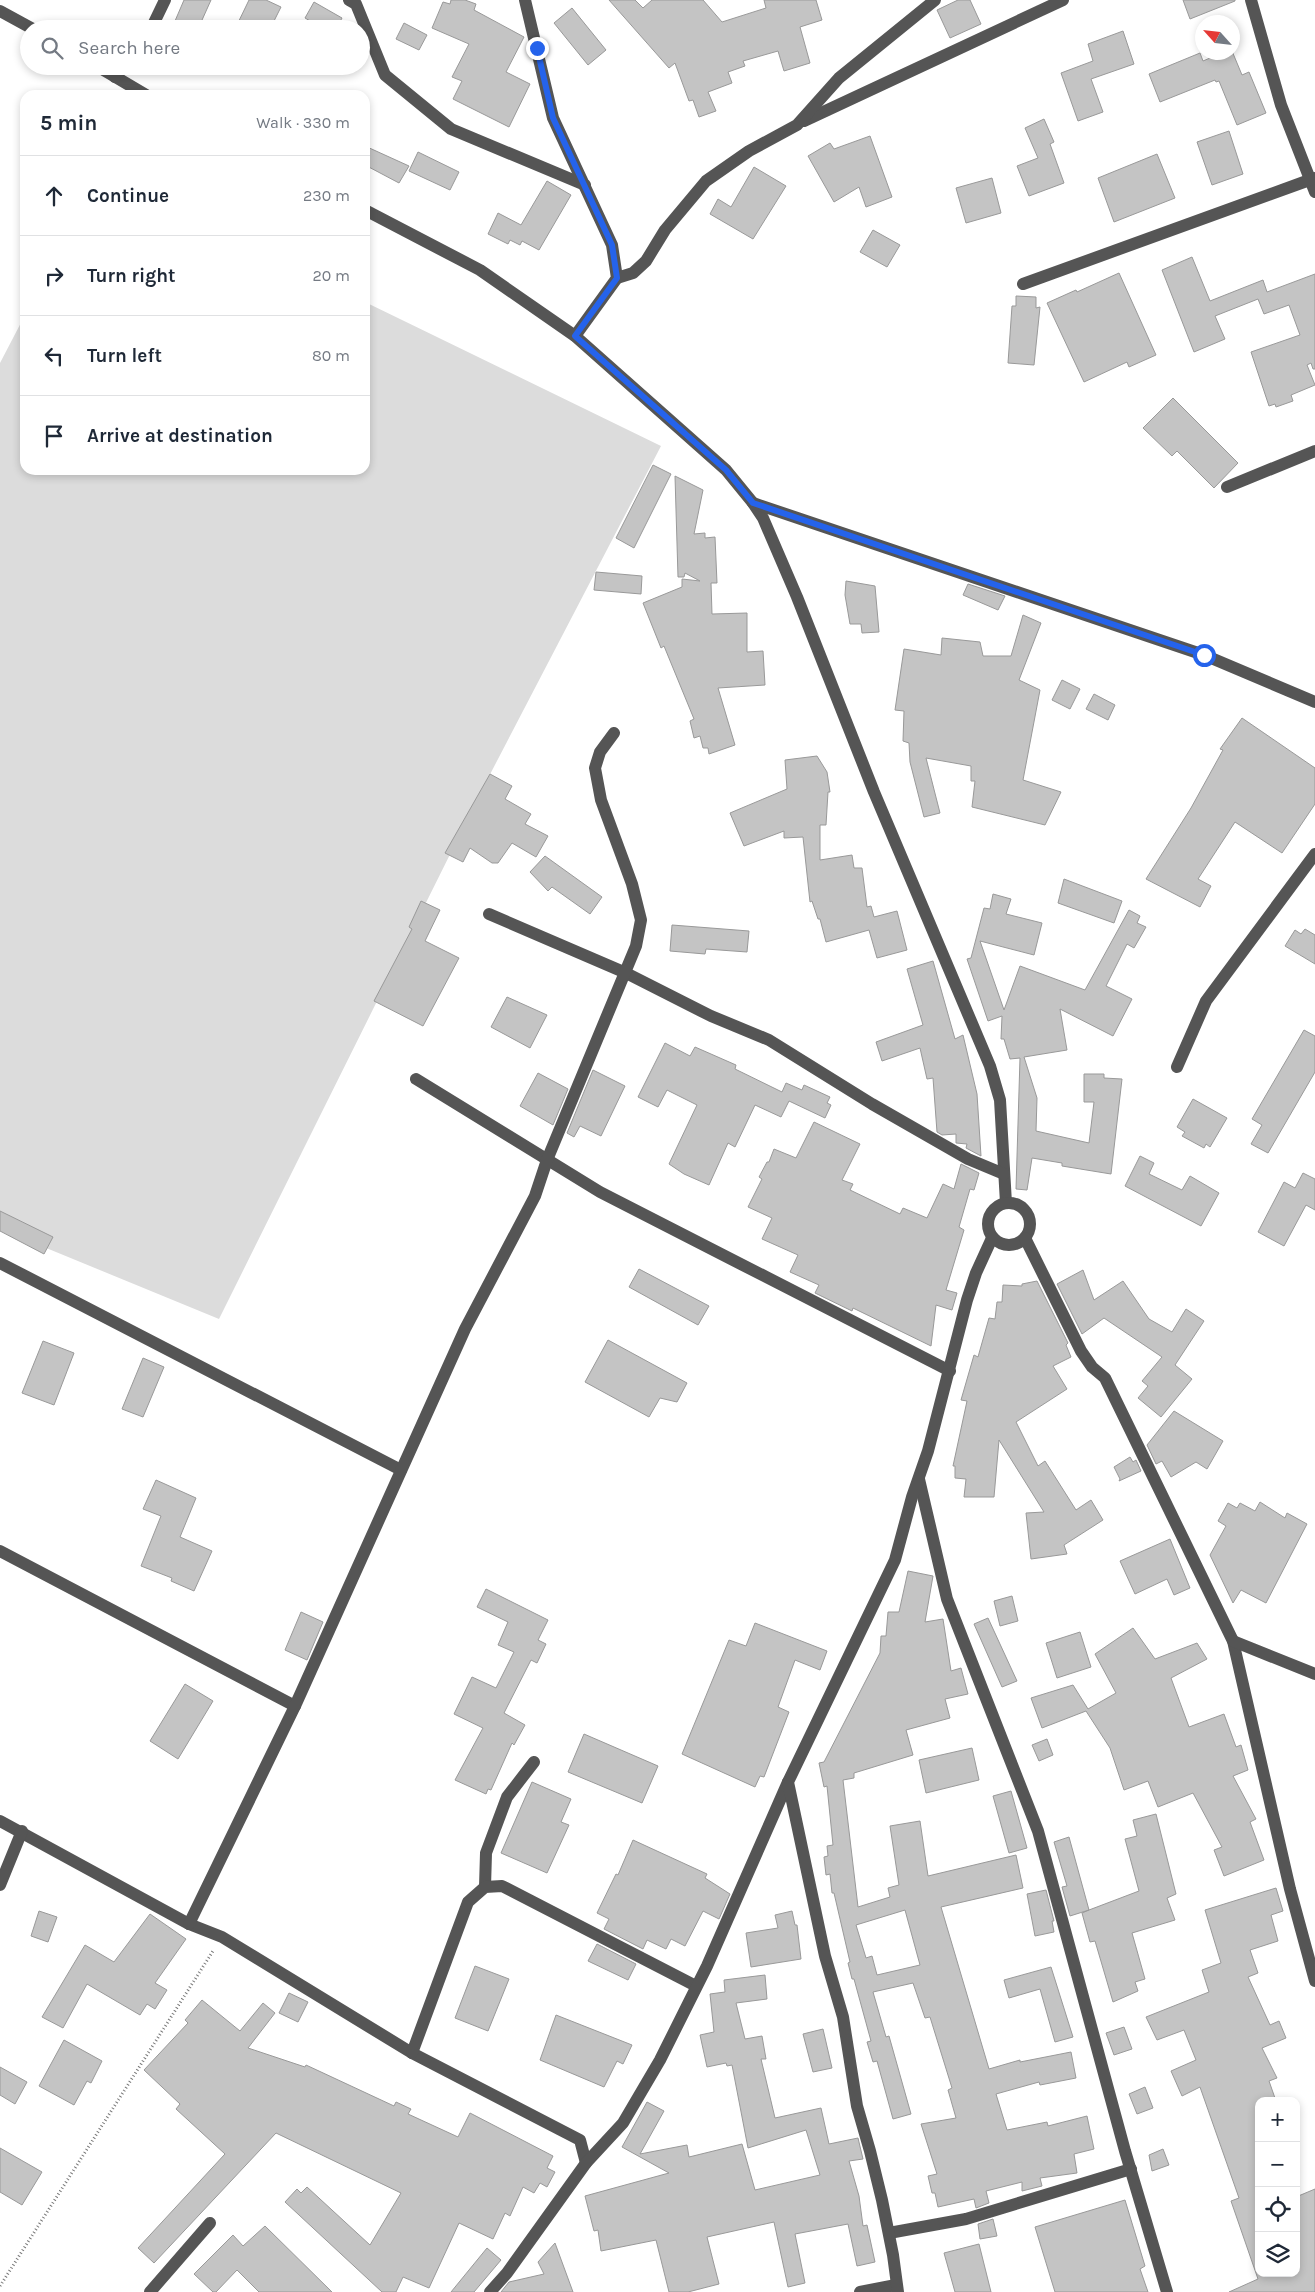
<!DOCTYPE html>
<html lang="en">
<head>
<meta charset="utf-8">
<style>
	body { margin:0; font-family:Karla,sans-serif; background:#f6f6f7; color:#1f2937 }
	.controls { position:absolute; right:15px; bottom:15px; display:grid; overflow:hidden; border-radius:10px; box-shadow:0 2px 8px #0003 }
	.controls button { width:45px; height:45px; display:grid; place-items:center; padding:0; border:0; border-bottom:1px solid #e0e1e3; background:#fff; color:#1f2937; font:25px sans-serif }
	.compass { position:absolute; left:1195px; top:15px; width:45px; height:45px; border-radius:50%; background:#fff; box-shadow:0 2px 8px #0003; rotate:297deg }
	.stop { position:absolute; width:15px; height:15px; margin:-11px; border:4px solid #2563eb; border-radius:50%; background:#fff }
	.stop.end { background:#2563eb; border-color:#fff; box-shadow:0 1px 5px #0008 }
	.list { margin:0; padding:0; list-style:none }
	h2 { display:flex; justify-content:space-between; align-items:center; height:65px; margin:0; padding:0 20px; font-size:21px }
	h2 small { font-size:16px; font-weight:400; color:#747a83 }
	.list li { display:grid; grid-template-columns:32px 1fr auto; gap:15px; align-items:center; box-sizing:border-box; height:80px; padding:0 20px; border-top:1px solid #e0e1e3 }
	.list b { display:block; font-size:19px; white-space:nowrap }
	.list em { font-size:16px; font-style:normal; color:#747a83 }
	.icon { flex:none; width:28px; height:28px; fill:none; stroke:currentColor; stroke-width:2; stroke-linecap:round; stroke-linejoin:round }
	.map { position:relative; flex:none; width:1315px; height:2292px; overflow:hidden }
	.search { position:absolute; background:#fff; box-shadow:0 2px 8px #0003; left:20px; top:20px; width:350px; height:55px; display:flex; align-items:center; gap:12px; box-sizing:border-box; padding:0 18px; border-radius:28px; color:#747a83; font-size:19px }
	.panel { position:absolute; background:#fff; box-shadow:0 2px 8px #0003; left:20px; top:90px; width:350px; height:385px; border-radius:15px }
	.map>svg:first-child { display:block }
	.green { fill:#dcdcdc }
	.building { fill:#c4c4c4; stroke:#999; fill-rule:evenodd }
	.lines { fill:none; stroke-linecap:round; stroke-linejoin:round }
	.path { stroke:#777; stroke-width:3; stroke-dasharray:1 2.5; stroke-linecap:butt }
	.minor { stroke:#555; stroke-width:12 }
	.route { stroke:#2563eb; stroke-width:6 }
</style>
</head>
<body>
<div class="map">
<svg width="1315" height="2292" viewBox="0 0 1315 2292">
	<rect width="100%" height="100%" fill="#fff"/>
	<!-- green -->
	<polygon class="green" points="365,302 661,446 485,784 219,1319 0,1229 0,363 25,315 25,470 365,470"/>
	<!-- building -->
	<g class="building">
		<polygon points="184,0 211,0 198,29 193,29 175,21"/>
		<polygon points="249,0 266,0 281,7 270,29 235,29"/>
		<polygon points="451,0 465,0 476,4 474,10 524,37 506,72 530,84 509,127 453,99 462,81 452,77 469,44 432,28 443,2 450,4"/>
		<polygon points="609,0 635,0 643,8 652,0 703,0 722,22 766,8 764,0 816,0 822,20 800,27 810,63 784,71 778,51 743,61 745,66 728,72 732,83 708,92 716,111 699,117 693,100 689,101 675,63 669,68"/>
		<polygon points="958,0 970,0 981,24 950,38 937,10"/>
		<polygon points="1183,0 1235,0 1235,1 1190,19"/>
		<polygon points="314,2 342,18 336,29 324,29 305,18"/>
		<polygon points="572,8 606,50 588,65 554,23"/>
		<polygon points="404,23 427,35 419,50 396,39"/>
		<polygon points="1123,31 1134,64 1091,79 1103,112 1078,121 1061,73 1093,61 1088,44"/>
		<polygon points="1232,51 1242,75 1249,72 1266,113 1237,125 1219,81 1216,82 1215,80 1160,102 1149,74 1200,53 1203,61 1224,52"/>
		<polygon points="1044,119 1054,142 1050,144 1064,183 1029,196 1017,166 1038,158 1025,128"/>
		<polygon points="1229,131 1243,174 1212,185 1197,142"/>
		<polygon points="870,136 892,197 866,207 859,187 834,202 808,156 830,143 834,149"/>
		<polygon points="365,146 409,166 399,183 365,165"/>
		<polygon points="418,152 459,172 450,190 409,171"/>
		<polygon points="1157,154 1175,198 1114,222 1098,178"/>
		<polygon points="754,167 786,186 753,239 710,214 718,199 731,207"/>
		<polygon points="992,178 1001,213 966,223 956,188"/>
		<polygon points="547,181 571,195 539,250 522,241 520,245 510,240 508,244 488,234 498,213 521,225"/>
		<polygon points="873,230 900,245 887,267 860,252"/>
		<polygon points="1192,257 1210,301 1263,280 1267,292 1315,274 1315,369 1313,369 1311,363 1307,365 1315,385 1291,395 1293,401 1276,407 1275,404 1269,406 1251,352 1300,335 1289,305 1264,314 1258,299 1215,316 1225,339 1194,352 1162,270"/>
		<polygon points="1119,273 1156,355 1129,367 1127,362 1084,382 1047,303 1076,290 1077,292"/>
		<polygon points="1016,296 1036,297 1036,308 1040,307 1034,365 1008,363 1012,306 1016,306"/>
		<polygon points="1173,398 1238,463 1214,488 1177,451 1172,456 1143,428"/>
		<polygon points="653,465 671,474 634,548 616,538"/>
		<polygon points="675,476 703,490 694,534 705,533 705,538 715,537 717,583 711,583 712,614 747,613 747,652 763,651 765,685 718,688 735,745 709,754 708,748 703,748 700,736 694,738 690,721 694,719 664,646 661,648 643,603 682,587 682,579 700,581 685,573 684,577 678,577"/>
		<polygon points="596,572 642,576 641,594 594,590"/>
		<polygon points="846,581 875,586 879,632 862,633 861,624 850,624 845,595"/>
		<polygon points="968,584 1005,596 998,610 963,595"/>
		<polygon points="1023,615 1041,623 1019,680 1040,690 1023,780 1061,792 1045,825 972,807 975,781 971,781 971,766 926,758 940,813 924,817 910,762 909,743 903,741 904,711 895,710 904,649 941,655 942,638 980,642 983,656 1011,656"/>
		<polygon points="1062,680 1080,689 1070,709 1052,700"/>
		<polygon points="1094,694 1115,705 1108,720 1086,709"/>
		<polygon points="1242,718 1315,768 1315,804 1282,853 1235,822 1198,879 1211,886 1200,907 1146,879 1191,808 1223,750 1220,749"/>
		<polygon points="817,756 827,772 830,792 828,792 826,825 820,825 820,860 852,855 854,868 862,868 867,907 871,906 874,917 897,911 907,950 877,958 869,930 826,942 820,919 818,919 812,901 810,902 803,837 784,838 784,831 744,846 730,813 787,789 785,760"/>
		<polygon points="490,774 512,786 505,799 531,814 525,824 548,836 536,857 512,843 498,863 492,863 470,848 463,862 445,853"/>
		<polygon points="545,856 602,897 590,914 552,887 548,891 530,872"/>
		<polygon points="1064,879 1122,901 1114,923 1058,903"/>
		<polygon points="993,894 1011,899 1006,914 1042,923 1034,955 980,941 1004,1010 1020,966 1085,990 1129,910 1140,916 1137,923 1146,927 1134,948 1127,944 1106,986 1132,999 1113,1036 1060,1009 1067,1050 1024,1057 1037,1098 1036,1131 1089,1143 1094,1102 1084,1102 1084,1074 1104,1074 1104,1078 1122,1079 1111,1174 1062,1166 1062,1163 1032,1158 1027,1190 1016,1189 1020,1058 1010,1059 1004,1039 1001,1039 1002,1016 988,1021 967,959 971,958 984,908 990,909"/>
		<polygon points="421,901 440,910 425,941 459,958 423,1026 374,1001 412,929 409,927"/>
		<polygon points="672,925 749,931 747,952 706,949 705,954 670,951"/>
		<polygon points="1305,929 1315,935 1315,964 1285,946 1295,930 1301,934"/>
		<polygon points="933,961 955,1039 963,1035 977,1094 981,1156 966,1148 967,1144 956,1143 956,1134 942,1135 937,1132 933,1078 927,1079 920,1048 882,1061 876,1042 923,1025 907,969"/>
		<polygon points="507,997 547,1015 530,1048 491,1027"/>
		<polygon points="1304,1030 1315,1036 1315,1072 1268,1153 1251,1144 1262,1125 1252,1119"/>
		<polygon points="665,1043 690,1056 695,1047 736,1065 735,1069 782,1092 786,1083 802,1090 804,1085 830,1097 827,1103 831,1105 825,1118 789,1101 781,1117 755,1105 735,1147 728,1143 709,1185 684,1174 669,1164 697,1105 667,1090 658,1107 638,1097"/>
		<polygon points="593,1070 625,1086 601,1136 580,1126 574,1137 567,1133"/>
		<polygon points="538,1073 568,1089 553,1125 520,1106"/>
		<polygon points="1193,1099 1227,1118 1210,1147 1206,1144 1204,1148 1182,1136 1185,1132 1177,1127"/>
		<polygon points="814,1122 860,1144 842,1180 853,1184 850,1190 900,1214 903,1208 927,1218 943,1184 954,1189 961,1164 979,1173 974,1190 970,1189 959,1227 964,1230 946,1290 957,1293 952,1310 936,1305 931,1346 853,1308 852,1311 815,1293 819,1285 790,1272 798,1255 762,1239 772,1218 748,1207 762,1179 759,1177 767,1162 769,1162 774,1149 796,1158"/>
		<polygon points="1140,1156 1154,1163 1149,1174 1182,1190 1190,1176 1219,1193 1201,1226 1125,1186"/>
		<polygon points="1303,1173 1315,1179 1315,1210 1306,1205 1284,1246 1258,1232 1284,1182 1295,1188"/>
		<polygon points="0,1211 53,1237 44,1254 0,1231"/>
		<polygon points="639,1269 709,1306 698,1325 629,1287"/>
		<polygon points="1083,1270 1094,1300 1123,1281 1149,1319 1172,1332 1186,1309 1204,1321 1175,1365 1192,1379 1161,1417 1138,1398 1148,1386 1142,1381 1162,1357 1104,1318 1082,1334 1057,1284"/>
		<polygon points="1037,1281 1068,1343 1066,1345 1071,1357 1053,1366 1067,1389 1016,1422 1038,1466 1045,1461 1076,1510 1091,1500 1103,1520 1064,1545 1067,1554 1031,1559 1026,1513 1044,1512 999,1440 994,1497 964,1497 966,1479 955,1478 955,1466 953,1466 967,1401 961,1400 974,1355 978,1357 989,1318 995,1319 997,1302 1002,1302 1003,1285 1022,1286 1022,1284"/>
		<polygon points="608,1340 687,1383 677,1402 660,1398 649,1417 585,1382"/>
		<polygon points="43,1341 74,1353 54,1405 22,1393"/>
		<polygon points="143,1358 164,1367 143,1417 122,1409"/>
		<polygon points="1174,1411 1223,1441 1207,1469 1196,1462 1171,1477 1162,1461 1156,1464 1147,1445"/>
		<polygon points="1130,1457 1133,1462 1136,1460 1141,1471 1119,1481 1120,1479 1114,1467"/>
		<polygon points="156,1480 196,1498 180,1537 212,1551 194,1591 171,1581 172,1578 141,1566 161,1516 143,1509"/>
		<polygon points="1260,1502 1285,1518 1287,1513 1307,1524 1266,1603 1241,1590 1233,1603 1210,1555 1226,1526 1218,1521 1228,1503 1237,1508 1240,1503 1255,1511"/>
		<polygon points="1170,1539 1190,1588 1174,1595 1167,1579 1135,1594 1120,1561"/>
		<path d="M908,1571L933,1576L925,1622L943,1619L951,1671L961,1668L968,1694L945,1699L950,1718L906,1730L913,1755L854,1773V1778L843,1780L858,1907L890,1897L888,1888L899,1885L890,1826L920,1821L928,1876L1016,1855L1023,1888L941,1907L989,2069L1020,2060V2062L1071,2052L1076,2078L1040,2085L1039,2082L996,2094L1007,2130L1047,2122L1048,2126L1087,2116L1094,2149L1074,2154L1077,2173L1040,2178L1042,2186L1022,2191V2182L986,2191L989,2203L976,2208L974,2199L938,2207L935,2193H932L928,2176L937,2174L921,2124L956,2118L948,2090L952,2088L930,2017L925,2018L913,1983L873,1992L886,2037L889,2036L911,2114L893,2119L877,2061L873,2062L867,2042L871,2041L854,1979H852L848,1963L850,1962L834,1893H832L830,1874L826,1875L824,1857L828,1856L827,1846L833,1845L827,1786L824,1787L819,1763L824,1762L880,1653L881,1636H886L888,1612H899ZM905,1910L920,1965L877,1975L872,1956L866,1958L856,1925Z"/>
		<polygon points="486,1589 548,1620 538,1640 546,1644 537,1663 531,1660 504,1713 525,1725 514,1745 512,1743 491,1790 488,1789 486,1794 455,1780 483,1728 454,1714 472,1677 496,1688 514,1652 498,1645 508,1622 477,1607"/>
		<polygon points="1012,1596 1018,1621 1000,1626 994,1601"/>
		<polygon points="301,1612 323,1622 307,1660 285,1650"/>
		<polygon points="988,1618 1017,1681 1002,1687 974,1624"/>
		<polygon points="755,1623 827,1651 820,1670 795,1660 778,1707 789,1712 764,1777 760,1776 755,1787 682,1754 729,1640 746,1646"/>
		<polygon points="1133,1628 1155,1659 1197,1643 1207,1659 1171,1678 1189,1727 1224,1714 1236,1747 1241,1745 1248,1770 1233,1776 1256,1819 1250,1822 1264,1860 1224,1876 1214,1850 1222,1847 1193,1793 1158,1807 1148,1781 1124,1790 1110,1748 1086,1711 1042,1728 1031,1698 1073,1685 1088,1709 1116,1693 1095,1654"/>
		<polygon points="1080,1632 1091,1667 1057,1678 1046,1643"/>
		<polygon points="185,1684 213,1701 178,1759 150,1741"/>
		<polygon points="584,1734 658,1766 642,1803 568,1772"/>
		<polygon points="1047,1739 1053,1755 1039,1761 1032,1745"/>
		<polygon points="972,1748 979,1780 926,1793 919,1760"/>
		<polygon points="532,1782 571,1799 561,1822 569,1825 547,1873 501,1853"/>
		<polygon points="1011,1791 1027,1848 1009,1853 993,1796"/>
		<polygon points="1156,1814 1176,1894 1167,1898 1175,1920 1132,1933 1145,1979 1135,1982 1138,1991 1113,2002 1095,1941 1090,1942 1082,1913 1089,1910 1070,1916 1062,1887 1067,1886 1054,1842 1069,1837 1089,1910 1139,1891 1125,1839 1137,1836 1133,1820"/>
		<polygon points="633,1840 707,1874 705,1878 730,1894 719,1919 703,1911 685,1946 671,1939 666,1949 647,1940 643,1949 604,1929 609,1919 597,1913 616,1874 618,1875"/>
		<polygon points="1276,1888 1283,1911 1271,1915 1278,1941 1250,1950 1258,1973 1248,1977 1270,2025 1279,2021 1286,2038 1262,2048 1277,2078 1269,2081 1276,2101 1259,2101 1258,2273 1296,2273 1296,2197 1315,2189 1315,2292 1229,2292 1258,2279 1231,2201 1239,2198 1200,2087 1182,2096 1171,2071 1196,2060 1184,2030 1157,2040 1146,2017 1209,1992 1202,1970 1221,1963 1205,1910"/>
		<polygon points="1046,1890 1054,1921 1052,1921 1054,1932 1035,1936 1027,1894"/>
		<polygon points="39,1911 57,1917 48,1942 31,1936"/>
		<polygon points="792,1911 795,1925 797,1925 801,1959 751,1967 746,1933 778,1928 775,1915"/>
		<polygon points="150,1914 186,1939 155,1983 167,1990 155,2009 147,2004 140,2015 87,1984 63,2028 42,2017 85,1945 114,1962"/>
		<polygon points="597,1944 636,1964 628,1980 588,1961"/>
		<polygon points="475,1966 509,1979 488,2031 455,2018"/>
		<polygon points="1051,1967 1073,2037 1055,2042 1040,1989 1009,1998 1004,1980"/>
		<polygon points="765,1975 767,1999 736,2003 745,2039 762,2036 766,2059 761,2059 775,2118 821,2108 829,2144 858,2138 863,2159 849,2161 859,2196 863,2226 867,2225 875,2262 857,2266 848,2224 795,2234 805,2283 788,2287 774,2222 707,2237 719,2284 688,2292 669,2292 656,2240 601,2251 598,2230 594,2231 585,2196 669,2173 622,2147 647,2102 664,2111 640,2154 687,2145 689,2157 742,2144 755,2190 820,2175 806,2130 748,2148 732,2065 727,2066 726,2063 707,2067 700,2035 714,2032 710,1994 725,1992 724,1980"/>
		<polygon points="289,1993 308,2002 298,2022 279,2013"/>
		<polygon points="202,2000 240,2031 263,2003 275,2013 248,2048 305,2067 306,2065 394,2106 396,2102 411,2109 408,2114 458,2137 470,2113 553,2156 547,2168 555,2172 547,2187 540,2183 534,2193 523,2187 510,2216 505,2213 493,2239 459,2223 429,2288 403,2277 396,2292 382,2292 285,2202 297,2189 301,2193 307,2187 370,2245 401,2193 276,2133 154,2263 138,2248 225,2154 176,2109 180,2104 144,2070 188,2023 185,2020"/>
		<polygon points="556,2015 632,2045 623,2064 617,2061 604,2087 540,2060"/>
		<polygon points="1124,2027 1132,2049 1114,2055 1106,2033"/>
		<polygon points="823,2029 832,2068 813,2072 803,2034"/>
		<polygon points="64,2040 102,2061 91,2083 87,2081 74,2105 39,2086"/>
		<polygon points="0,2067 27,2082 15,2104 0,2095"/>
		<polygon points="1145,2087 1153,2108 1137,2114 1129,2094"/>
		<polygon points="0,2148 42,2172 22,2205 0,2192"/>
		<polygon points="1163,2149 1169,2165 1152,2171 1149,2155"/>
		<polygon points="1125,2200 1145,2266 1140,2269 1148,2292 1055,2292 1035,2227"/>
		<polygon points="993,2219 997,2236 980,2239 978,2224"/>
		<polygon points="265,2226 332,2292 259,2292 237,2270 216,2292 213,2292 194,2274 233,2235 243,2246"/>
		<polygon points="555,2243 573,2292 501,2292 509,2282 544,2274 538,2262"/>
		<polygon points="979,2244 991,2292 955,2292 944,2253"/>
		<polygon points="487,2248 501,2260 474,2292 451,2292"/>
	</g>
	<g class="lines">
		<!-- path -->
		<polyline class="path" points="0,2286 213,1951"/>
		<!-- minor -->
		<g class="minor">
			<polyline points="349,0 356,4 385,75 451,129 585,185"/>
			<polyline points="525,0 553,118 612,245 617,278 575,336"/>
			<polyline points="1251,0 1281,105 1315,192"/>
			<polyline points="0,11 33,29"/>
			<polyline points="151,29 165,0"/>
			<polyline points="97,66 146,95"/>
			<polyline points="115,77 124,66"/>
			<polyline points="804,121 1063,0"/>
			<polyline points="365,210 480,270 575,336 726,470 753,503 763,518 797,597 874,792 990,1066 1000,1100 1006,1203"/>
			<polyline points="617,278 633,273 646,261 665,230 706,181 749,151 797,125 839,78 935,0"/>
			<polyline points="1023,284 1315,178"/>
			<polyline points="1227,487 1315,451"/>
			<polyline points="753,503 1204,655 1315,702"/>
			<polyline points="489,914 626,973 711,1016 769,1040 872,1104 968,1159 1004,1174"/>
			<polyline points="1177,1067 1206,1001 1315,854"/>
			<polyline points="416,1079 600,1192 950,1371"/>
			<circle cx="1009" cy="1224" r="21"/>
			<polyline points="1025,1238 1081,1351 1092,1367 1105,1378 1233,1641 1290,1889 1315,1981"/>
			<polyline points="0,1263 401,1470"/>
			<polyline points="919,1479 947,1599 1038,1831 1125,2151 1167,2292"/>
			<polyline points="0,1551 295,1706"/>
			<polyline points="1233,1641 1315,1674"/>
			<polyline points="0,1821 189,1924 222,1937 412,2053 580,2140 586,2163"/>
			<polyline points="0,1885 22,1831"/>
			<polyline points="485,1887 486,1853 507,1797 534,1762"/>
			<polyline points="189,1924 295,1706 465,1329 535,1196 547,1160 636,946 641,920 632,884 601,800 595,768 600,752 614,733"/>
			<polyline points="412,2053 468,1902 485,1887 502,1886 696,1986"/>
			<polyline points="889,2233 966,2219 1131,2169"/>
			<polyline points="150,2292 210,2223"/>
			<polyline points="490,2292 507,2273 586,2163 623,2123 660,2060 707,1966 788,1782"/>
			<polyline points="860,2292 896,2285"/>
			<polyline points="898,2292 893,2255 882,2200 870,2151 857,2106 843,2017 825,1956 788,1782 895,1560 912,1497 928,1451 967,1300 976,1273 992,1238"/>
		</g>
	</g>
	<g class="lines">
		<!-- route -->
		<polyline class="route" points="537,48 553,118 612,245 617,278 575,336 726,470 753,503 1204,655"/>
	</g>
</svg>
<div class="controls">
<button>+</button>
<button>−</button>
<button><svg class="icon" aria-label="locate" viewBox="0 0 24 24"><circle cx="12" cy="12" r="6"/><path d="M12 2v4M12 18v4M2 12h4M18 12h4"/></svg></button>
<button><svg class="icon" aria-label="layers" viewBox="0 0 24 24"><path d="M12 4l9 5-9 5-9-5zM3 14l9 5 9-5"/></svg></button>
</div>
<svg class="compass" viewBox="-18 -18 36 36"><path d="M0-13l5 13h-10z" fill="#e53935"/><path d="M0 13l5-13h-10z" fill="#747a83"/></svg>
<div class="stop" style="left:1204px;top:655px"></div>
<div class="stop end" style="left:537px;top:48px"></div>
<div class="search"><svg class="icon" aria-label="search" viewBox="0 0 24 24"><circle cx="10" cy="10" r="6"/><path d="M15 15l6 6"/></svg>Search here</div>
<section class="panel">
<h2>5 min<small>Walk · 330 m</small></h2>
<ul class="list">
<li><svg class="icon" aria-label="ahead" viewBox="0 0 24 24"><path d="M12 20V5M6 11l6-6 6 6"/></svg><div><b>Continue</b></div><em>230 m</em></li>
<li><svg class="icon" aria-label="right" viewBox="0 0 24 24"><path d="M7 20v-9h11M14 6l5 5-5 5"/></svg><div><b>Turn right</b></div><em>20 m</em></li>
<li><svg class="icon" aria-label="left" viewBox="0 0 24 24"><path d="M17 20v-9H6M10 6l-5 5 5 5"/></svg><div><b>Turn left</b></div><em>80 m</em></li>
<li><svg class="icon" aria-label="arrive" viewBox="0 0 24 24"><path d="M6 21V4h12l-3 4 3 4H6"/></svg><div><b>Arrive at destination</b></div></li>
</ul>
</section>
</div>
</body>
</html>
